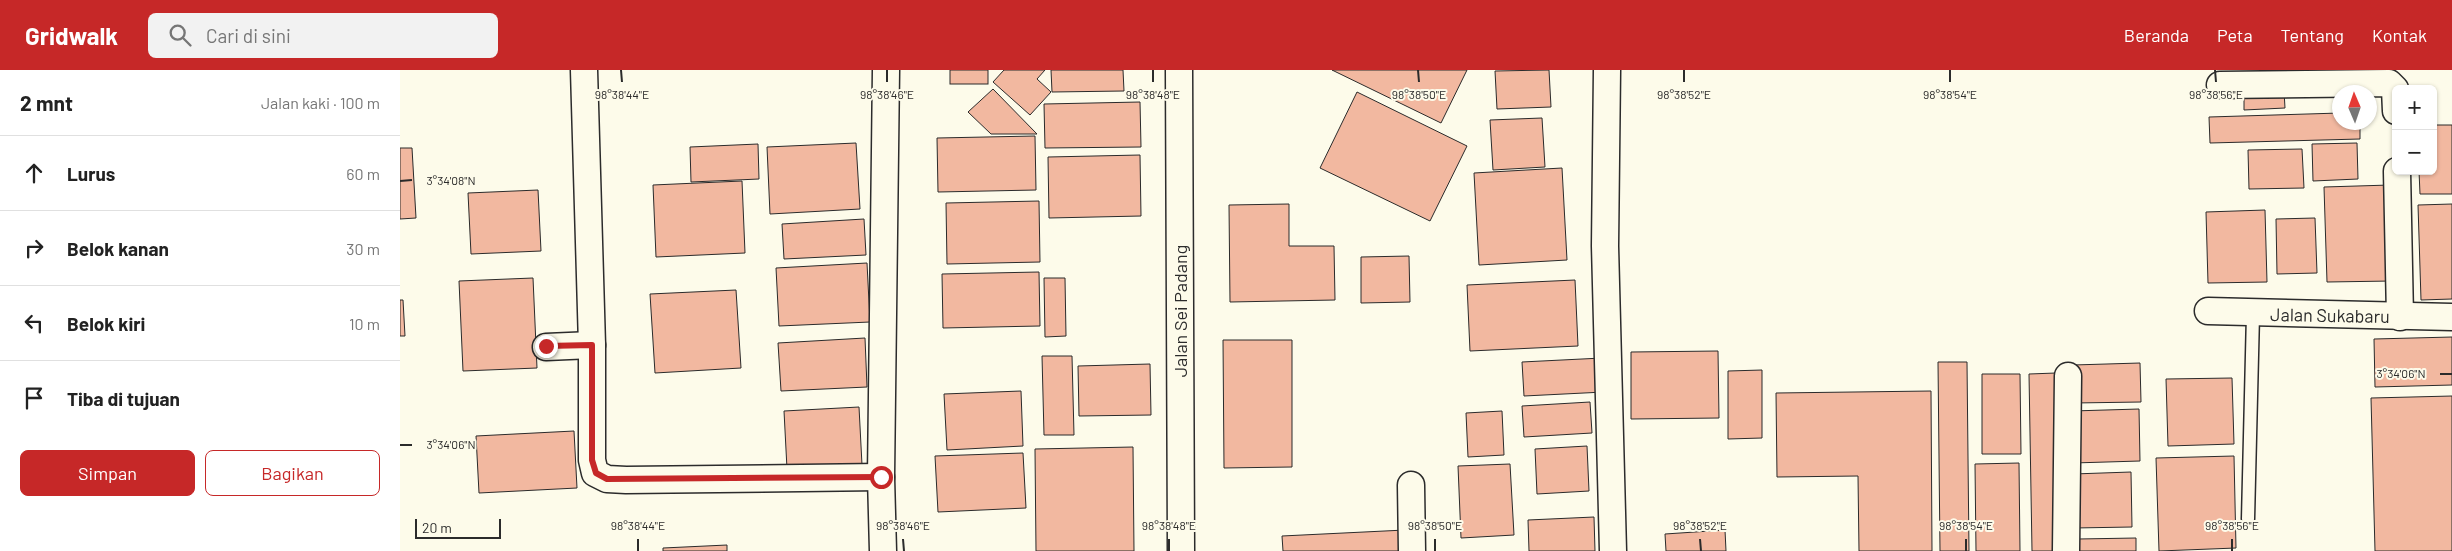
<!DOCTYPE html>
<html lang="id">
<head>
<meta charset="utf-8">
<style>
	body { margin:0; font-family:Barlow,sans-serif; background:#f2f2f2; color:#222 }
	.controls { position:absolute; right:15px; top:15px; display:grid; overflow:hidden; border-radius:8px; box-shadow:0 1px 4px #0004 }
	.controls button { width:45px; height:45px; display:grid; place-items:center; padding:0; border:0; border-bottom:1px solid #e0e0e0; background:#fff; color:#222; font:25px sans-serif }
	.compass { position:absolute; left:1932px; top:15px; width:45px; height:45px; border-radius:50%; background:#fff; box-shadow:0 1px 4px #0004; rotate:358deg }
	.scale { position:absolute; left:15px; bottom:12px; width:86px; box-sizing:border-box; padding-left:5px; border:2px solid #2b2b2b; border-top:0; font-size:14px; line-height:18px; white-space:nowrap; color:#2b2b2b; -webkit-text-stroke:4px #fdfbea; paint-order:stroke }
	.stop { position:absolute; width:15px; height:15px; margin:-11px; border:4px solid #c62828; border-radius:50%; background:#fff }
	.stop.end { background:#c62828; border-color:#fff; box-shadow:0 1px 5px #0008 }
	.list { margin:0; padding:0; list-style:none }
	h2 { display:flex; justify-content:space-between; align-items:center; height:65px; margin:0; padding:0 20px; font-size:21px }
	h2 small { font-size:16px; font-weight:400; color:#767676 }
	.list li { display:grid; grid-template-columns:32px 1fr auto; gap:15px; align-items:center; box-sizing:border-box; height:75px; padding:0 20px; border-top:1px solid #e0e0e0 }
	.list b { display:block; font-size:19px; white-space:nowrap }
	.list em { font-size:16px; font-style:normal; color:#767676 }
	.actions { display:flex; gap:10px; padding:15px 20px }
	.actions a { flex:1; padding:11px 0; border:1px solid #c62828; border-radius:8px; text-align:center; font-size:18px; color:#c62828 }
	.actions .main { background:#c62828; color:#fff }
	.icon { flex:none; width:28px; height:28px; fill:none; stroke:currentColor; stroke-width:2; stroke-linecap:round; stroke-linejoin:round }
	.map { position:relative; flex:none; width:2052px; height:481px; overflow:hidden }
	header { display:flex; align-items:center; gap:30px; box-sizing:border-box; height:70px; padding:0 25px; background:#c62828; color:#fff }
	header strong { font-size:24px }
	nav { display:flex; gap:28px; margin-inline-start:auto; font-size:18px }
	.search { width:350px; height:45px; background:#f2f2f2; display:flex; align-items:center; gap:12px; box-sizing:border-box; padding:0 18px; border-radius:8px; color:#767676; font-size:19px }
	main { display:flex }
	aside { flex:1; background:#fff }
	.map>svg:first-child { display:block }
	.building { fill:#f2b8a0; stroke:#2b2b2b }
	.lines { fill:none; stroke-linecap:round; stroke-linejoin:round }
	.lane-casing { stroke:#2b2b2b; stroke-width:15 }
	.street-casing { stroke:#2b2b2b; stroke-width:29 }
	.lane { stroke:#fdfbea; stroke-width:12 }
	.street { stroke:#fdfbea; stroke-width:26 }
	.route { stroke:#c62828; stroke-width:6 }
	.ticks { fill:none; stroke:#2b2b2b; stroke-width:2 }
	.labels { text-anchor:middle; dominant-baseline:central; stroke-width:4; stroke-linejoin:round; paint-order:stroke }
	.street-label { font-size:18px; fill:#2b2b2b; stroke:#fdfbea }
	.ticks-label { font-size:12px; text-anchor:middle; fill:#2b2b2b; stroke:#fdfbea; stroke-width:4; stroke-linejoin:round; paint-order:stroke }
</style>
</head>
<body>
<header>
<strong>Gridwalk</strong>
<div class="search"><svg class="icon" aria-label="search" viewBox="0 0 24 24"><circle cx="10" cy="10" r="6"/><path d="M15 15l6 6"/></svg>Cari di sini</div>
<nav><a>Beranda</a><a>Peta</a><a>Tentang</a><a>Kontak</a></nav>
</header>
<main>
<aside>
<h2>2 mnt<small>Jalan kaki · 100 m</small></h2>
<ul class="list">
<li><svg class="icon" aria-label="ahead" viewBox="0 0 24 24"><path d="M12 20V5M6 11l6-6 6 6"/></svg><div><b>Lurus</b></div><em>60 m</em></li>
<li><svg class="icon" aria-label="right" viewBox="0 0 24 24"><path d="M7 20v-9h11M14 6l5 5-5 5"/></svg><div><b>Belok kanan</b></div><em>30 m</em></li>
<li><svg class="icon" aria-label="left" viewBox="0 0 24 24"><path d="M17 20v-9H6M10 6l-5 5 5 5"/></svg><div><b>Belok kiri</b></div><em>10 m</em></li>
<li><svg class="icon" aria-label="arrive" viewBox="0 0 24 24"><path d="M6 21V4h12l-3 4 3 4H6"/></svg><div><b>Tiba di tujuan</b></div></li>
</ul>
<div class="actions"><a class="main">Simpan</a><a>Bagikan</a></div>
</aside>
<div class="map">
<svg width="2052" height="481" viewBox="0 0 2052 481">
	<rect width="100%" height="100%" fill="#fdfbea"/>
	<!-- building -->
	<g class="building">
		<rect x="550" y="0" width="38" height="14"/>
		<polygon points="604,0 645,0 637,9 651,22 630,45 593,12"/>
		<polygon points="651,0 723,0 724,21 652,22"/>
		<polygon points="932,0 1067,0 1041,53"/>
		<polygon points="1149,0 1151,37 1097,39 1095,1"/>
		<polygon points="593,19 637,64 591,64 568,42"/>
		<polygon points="1884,21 1885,38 1844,40 1844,23"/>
		<polygon points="957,22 1067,76 1030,151 920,98"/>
		<polygon points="740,32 741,77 645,78 644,34"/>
		<polygon points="1940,43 1940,52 1960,52 1960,69 1810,73 1809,47"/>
		<polygon points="1142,48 1145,97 1093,100 1090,50"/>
		<polygon points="2033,55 2052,55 2052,124 2020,124 2019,101 2033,101"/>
		<polygon points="635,66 636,120 538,122 537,68"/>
		<polygon points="456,73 460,139 370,144 367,77"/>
		<polygon points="1957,73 1958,109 1913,111 1912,74"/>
		<polygon points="358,74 359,109 291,112 290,77"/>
		<polygon points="0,78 12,78 16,148 0,149"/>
		<polygon points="1902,79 1904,118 1849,119 1848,80"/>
		<polygon points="740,85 741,146 649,148 648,87"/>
		<polygon points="1162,98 1167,190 1079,195 1074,103"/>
		<polygon points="342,111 345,183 256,187 253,115"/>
		<polygon points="1990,115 1992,211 1927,212 1924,117"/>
		<polygon points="138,120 141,181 71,184 68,123"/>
		<polygon points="639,131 640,192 547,194 546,133"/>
		<polygon points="889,134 889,176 934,176 935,230 830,232 829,135"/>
		<polygon points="2052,134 2052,229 2021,230 2018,135"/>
		<polygon points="1865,140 1867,212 1808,213 1806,142"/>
		<polygon points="1915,148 1917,203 1877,204 1876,149"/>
		<polygon points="464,149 466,185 384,189 382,154"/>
		<polygon points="1009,186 1010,232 961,233 961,187"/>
		<polygon points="467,193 470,252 379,256 376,198"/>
		<polygon points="639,202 640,256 543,258 542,204"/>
		<polygon points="133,208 137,298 63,301 59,211"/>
		<polygon points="644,208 665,208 666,266 645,267"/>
		<polygon points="1175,210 1178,276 1070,281 1067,215"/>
		<polygon points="336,220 341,298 255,303 250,224"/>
		<polygon points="0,230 3,230 5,266 0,266"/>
		<polygon points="2052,267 2052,315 1975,317 1974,269"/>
		<polygon points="465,268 467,317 381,321 378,273"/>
		<polygon points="823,270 892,270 892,397 824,398"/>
		<polygon points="1318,281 1319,348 1231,349 1231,282"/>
		<polygon points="642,286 672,286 674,365 644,365"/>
		<polygon points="1202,288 1204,322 1124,326 1122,292"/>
		<polygon points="1538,292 1567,292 1569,481 1540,481"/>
		<polygon points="1740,293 1741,332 1674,333 1673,295"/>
		<polygon points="750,294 751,345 679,346 678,296"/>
		<polygon points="1362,300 1362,368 1328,369 1328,301"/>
		<polygon points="1656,303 1659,481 1632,481 1629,304"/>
		<polygon points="1582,304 1620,304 1621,384 1582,384"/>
		<polygon points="1832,308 1834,374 1768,376 1766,309"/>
		<polygon points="621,321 623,376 547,380 544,324"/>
		<polygon points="1531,321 1532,481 1459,481 1458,406 1377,407 1376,323"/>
		<polygon points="2052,326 2052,481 1975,481 1971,328"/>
		<polygon points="1190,332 1192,363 1124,367 1122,336"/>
		<polygon points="459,337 462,395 387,399 384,341"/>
		<polygon points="1739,339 1740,391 1673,393 1672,341"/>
		<polygon points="1102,341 1104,385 1068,387 1066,343"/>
		<polygon points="174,361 177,418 79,423 76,366"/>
		<polygon points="1187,376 1189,421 1137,424 1135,379"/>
		<polygon points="733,377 734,481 636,481 635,379"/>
		<polygon points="623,383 626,438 538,442 535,386"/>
		<polygon points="1834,386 1836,478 1759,481 1756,388"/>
		<polygon points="1619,393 1620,481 1576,481 1575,394"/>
		<polygon points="1110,394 1114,465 1061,468 1058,396"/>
		<polygon points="1731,402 1732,457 1674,458 1673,404"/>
		<polygon points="1194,447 1195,481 1129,481 1128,450"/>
		<polygon points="1005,460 1006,481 883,481 882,466"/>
		<polygon points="1325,460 1326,481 1266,481 1265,464"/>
		<polygon points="1736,468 1736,481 1678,481 1678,469"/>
		<polygon points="327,475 327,481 263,481 263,478"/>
	</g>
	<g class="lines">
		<!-- lane casing -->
		<g class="lane-casing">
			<polyline id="lane" points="1848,449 1853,244"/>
		</g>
		<!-- street casing -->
		<g class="street-casing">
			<g id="street">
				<polyline points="184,0 192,275 192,390 195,403 207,409 226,410 481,407"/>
				<polyline points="779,0 781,481"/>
				<polyline points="1207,0 1205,176 1213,481"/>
				<polyline points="1820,15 1989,13 1995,19 1996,41"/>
				<polyline points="1997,101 2000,247"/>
				<polyline points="1808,241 2052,247"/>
				<polyline points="146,277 192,275"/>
				<polyline points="1011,415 1012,481"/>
				<polyline points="483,481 481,407 486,0"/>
				<polyline points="1666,481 1668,306"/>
			</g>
		</g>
		<!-- lane -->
		<use href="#lane" class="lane"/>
		<!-- street -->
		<use href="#street" class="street"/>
	</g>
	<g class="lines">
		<!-- route -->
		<polyline class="route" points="146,276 192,275 192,390 196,403 207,409 481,407"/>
	</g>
	<!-- ticks -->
	<path class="ticks" d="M221,0L222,12M487,0V12M753,0V12M1018,0L1019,12M1284,0V12M1550,0V12M1815,0L1816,12M0,111L12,110M2040,304H2052M0,375H12M238,469V481M503,469L504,481M769,469V481M1035,469V481M1300,469L1301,481M1566,469V481M1832,469V481"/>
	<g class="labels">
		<!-- street labels -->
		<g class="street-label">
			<text transform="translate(780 241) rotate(-90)">Jalan Sei Padang</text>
			<text transform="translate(1930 245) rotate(1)">Jalan Sukabaru</text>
		</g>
	</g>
	<g class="ticks-label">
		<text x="222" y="29">98°38'44"E</text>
		<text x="487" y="29">98°38'46"E</text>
		<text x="753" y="29">98°38'48"E</text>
		<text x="1019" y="29">98°38'50"E</text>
		<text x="1284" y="29">98°38'52"E</text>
		<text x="1550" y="29">98°38'54"E</text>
		<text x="1816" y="29">98°38'56"E</text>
		<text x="51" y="115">3°34'08"N</text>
		<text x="2001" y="308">3°34'06"N</text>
		<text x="51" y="379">3°34'06"N</text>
		<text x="238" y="460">98°38'44"E</text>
		<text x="503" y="460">98°38'46"E</text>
		<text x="769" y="460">98°38'48"E</text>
		<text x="1035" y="460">98°38'50"E</text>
		<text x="1300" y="460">98°38'52"E</text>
		<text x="1566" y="460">98°38'54"E</text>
		<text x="1832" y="460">98°38'56"E</text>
	</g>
</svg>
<div class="controls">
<button>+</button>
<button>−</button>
</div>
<svg class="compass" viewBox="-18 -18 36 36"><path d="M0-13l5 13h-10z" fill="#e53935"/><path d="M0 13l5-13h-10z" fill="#767676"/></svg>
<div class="scale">20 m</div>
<div class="stop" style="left:481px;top:407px"></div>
<div class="stop end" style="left:146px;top:276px"></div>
</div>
</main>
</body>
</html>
